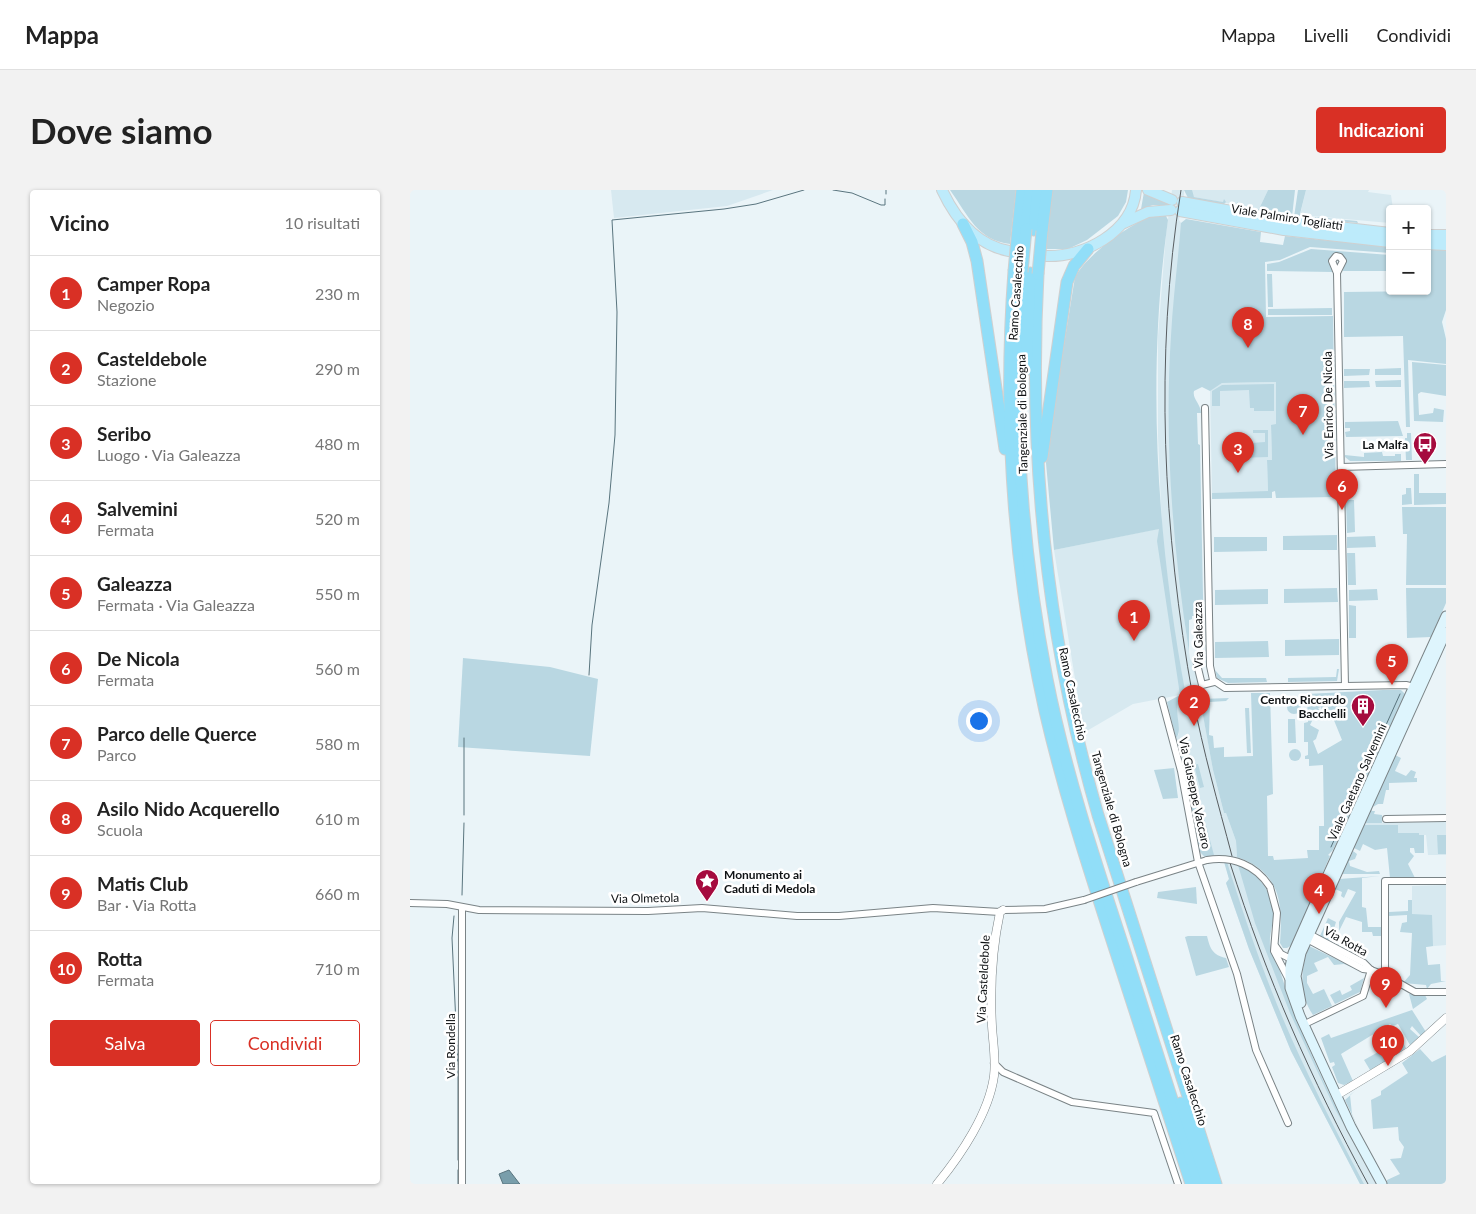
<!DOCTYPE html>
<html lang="it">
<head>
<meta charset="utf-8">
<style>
	body { margin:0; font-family:Lato,sans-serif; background:#f2f2f2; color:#222 }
	.controls { position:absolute; right:15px; top:15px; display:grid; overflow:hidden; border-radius:5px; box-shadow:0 1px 4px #0004 }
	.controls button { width:45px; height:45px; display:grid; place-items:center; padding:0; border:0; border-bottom:1px solid #e0e0e0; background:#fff; color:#222; font:25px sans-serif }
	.you { position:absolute; left:568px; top:530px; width:18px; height:18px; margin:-12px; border:4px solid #fff; border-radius:50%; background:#1a73e8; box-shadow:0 0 0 8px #1a73e833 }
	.badge { display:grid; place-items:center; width:32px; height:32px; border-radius:50%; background:#d93025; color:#fff; font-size:16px; font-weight:700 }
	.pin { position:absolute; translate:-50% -41px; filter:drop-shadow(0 1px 2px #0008) }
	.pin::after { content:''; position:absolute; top:26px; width:18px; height:15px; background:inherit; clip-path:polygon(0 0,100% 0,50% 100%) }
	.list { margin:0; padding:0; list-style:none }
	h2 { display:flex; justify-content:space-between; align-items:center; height:65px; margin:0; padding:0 20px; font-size:21px }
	h2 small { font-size:16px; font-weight:400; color:#767676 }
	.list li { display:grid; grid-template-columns:32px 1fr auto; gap:15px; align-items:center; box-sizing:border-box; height:75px; padding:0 20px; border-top:1px solid #e0e0e0 }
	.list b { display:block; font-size:19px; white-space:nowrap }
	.list p { margin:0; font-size:16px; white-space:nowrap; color:#767676 }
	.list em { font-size:16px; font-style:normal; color:#767676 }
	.actions { display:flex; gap:10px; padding:15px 20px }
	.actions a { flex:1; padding:11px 0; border:1px solid #d93025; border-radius:5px; text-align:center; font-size:18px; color:#d93025 }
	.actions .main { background:#d93025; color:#fff }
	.map { position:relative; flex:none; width:1036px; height:994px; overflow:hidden; border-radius:5px }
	header { display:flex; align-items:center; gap:30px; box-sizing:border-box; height:70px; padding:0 25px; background:#fff; border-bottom:1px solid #e0e0e0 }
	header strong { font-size:24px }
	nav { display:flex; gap:28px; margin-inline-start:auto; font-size:18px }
	.intro { display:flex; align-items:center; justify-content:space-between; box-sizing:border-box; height:120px; padding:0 30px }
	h1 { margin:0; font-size:35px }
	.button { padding:12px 22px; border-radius:5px; background:#d93025; color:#fff; font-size:18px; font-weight:700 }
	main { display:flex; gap:30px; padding:0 30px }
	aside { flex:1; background:#fff; border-radius:5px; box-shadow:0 1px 4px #0004 }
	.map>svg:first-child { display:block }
	.built { fill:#d7e9f0 }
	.green { fill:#b9d7e2; fill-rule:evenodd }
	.water { fill:#799eab; stroke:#59747e }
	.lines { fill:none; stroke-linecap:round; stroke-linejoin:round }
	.stream { stroke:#59747e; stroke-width:1 }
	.minor-casing { stroke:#7a8386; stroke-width:8 }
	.tertiary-casing { stroke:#7a8386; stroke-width:9 }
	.secondary-casing { stroke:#7a8386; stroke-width:11 }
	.primary-casing { stroke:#cfd0d0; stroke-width:12 }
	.motorway-casing { stroke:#cfd0d0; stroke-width:13 }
	.minor { stroke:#fff; stroke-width:6 }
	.tertiary { stroke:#fff; stroke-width:8 }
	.secondary { stroke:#def5fd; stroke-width:9 }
	.primary { stroke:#bdebfb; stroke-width:10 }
	.motorway { stroke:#91def8; stroke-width:11 }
	.rail { stroke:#585d60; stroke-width:1 }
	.minor-bridge-casing { stroke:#7a8386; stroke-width:8; stroke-linecap:butt }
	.motorway-bridge-casing { stroke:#cfd0d0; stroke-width:13; stroke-linecap:butt }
	.minor-bridge { stroke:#fff; stroke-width:6 }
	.motorway-bridge { stroke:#91def8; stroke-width:11 }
	.labels { text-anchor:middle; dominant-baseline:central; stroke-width:5; stroke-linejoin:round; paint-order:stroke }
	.street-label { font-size:12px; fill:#0f1214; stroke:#fff }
	.poi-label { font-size:12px; font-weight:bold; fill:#0f1214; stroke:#fff; text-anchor:end }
</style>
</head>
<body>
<header>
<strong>Mappa</strong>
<nav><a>Mappa</a><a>Livelli</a><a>Condividi</a></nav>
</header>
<div class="intro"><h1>Dove siamo</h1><a class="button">Indicazioni</a></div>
<main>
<aside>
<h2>Vicino<small>10 risultati</small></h2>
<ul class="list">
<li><span class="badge">1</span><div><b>Camper Ropa</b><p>Negozio</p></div><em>230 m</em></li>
<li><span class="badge">2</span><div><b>Casteldebole</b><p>Stazione</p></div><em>290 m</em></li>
<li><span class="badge">3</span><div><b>Seribo</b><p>Luogo · Via Galeazza</p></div><em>480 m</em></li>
<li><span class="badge">4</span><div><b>Salvemini</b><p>Fermata</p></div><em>520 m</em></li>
<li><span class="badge">5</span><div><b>Galeazza</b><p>Fermata · Via Galeazza</p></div><em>550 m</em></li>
<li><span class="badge">6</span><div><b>De Nicola</b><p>Fermata</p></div><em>560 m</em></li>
<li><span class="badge">7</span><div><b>Parco delle Querce</b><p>Parco</p></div><em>580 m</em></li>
<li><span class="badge">8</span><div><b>Asilo Nido Acquerello</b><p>Scuola</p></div><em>610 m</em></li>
<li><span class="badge">9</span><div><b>Matis Club</b><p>Bar · Via Rotta</p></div><em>660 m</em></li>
<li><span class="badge">10</span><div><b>Rotta</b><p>Fermata</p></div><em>710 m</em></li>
</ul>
<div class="actions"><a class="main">Salva</a><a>Condividi</a></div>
</aside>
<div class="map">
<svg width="1036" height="994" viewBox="0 0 1036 994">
	<rect width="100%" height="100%" fill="#eaf4f8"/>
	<!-- built -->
	<g class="built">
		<polygon points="201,0 363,0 317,16 204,28"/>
		<polygon points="762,0 774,0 774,4 769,30 771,33 774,427 780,469 784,474 803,580 814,623 816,623 826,651 827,667 832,669 832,677 860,750 862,764 880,816 933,931 967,994 950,994 881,861 839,759 816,693 819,689 813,665 795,667 791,664 766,548 769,544 766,516 770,505 723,514 675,542 669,513 644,360 752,338 748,246 748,146 756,44"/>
		<polygon points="780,0 858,0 849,19 784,7"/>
		<polygon points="896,0 959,0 958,2 981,5 983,19 980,19 980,33 890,25"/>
		<polygon points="866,192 866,235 861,235 862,270 857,271 858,302 802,303 800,200 812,193"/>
		<polygon points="1036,632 1036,665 1018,665 1016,645 980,646 950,642 954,633"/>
		<polygon points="1036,695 1036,755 1002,758 1002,696"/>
	</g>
	<!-- green -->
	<g class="green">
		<path d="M540,0H606L600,54C567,50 558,25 540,0Z"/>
		<polygon points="642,0 718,0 716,12 708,26 677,50 658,59 636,59"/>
		<polygon points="774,0 782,0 784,7 813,12 814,9 816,12 813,15 778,8"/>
		<polygon points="858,0 885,0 882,27 825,15 828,12 828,15 849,19"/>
		<polygon points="888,0 896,0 890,24 893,25 891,27 884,27"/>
		<polygon points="734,2 761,14 761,15 743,15 731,19"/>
		<path d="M742,26H756L758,30C736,187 747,351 776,506L770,507C762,520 774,540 766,548L757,512L770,505L747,351L749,339L644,360L636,273L640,241L665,87C677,65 718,35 742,26Z"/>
		<polygon points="905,27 947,31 948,33 905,29"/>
		<path d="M776,29L851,42L850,52L873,55L875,46L980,57V63L900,57L870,70L855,72L856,127L923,126L926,307L866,308L865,301L862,302V308L802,309V303L858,301L857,270H862L861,235L866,234V192L812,193L800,201L792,197L784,201C782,209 791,214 791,223H787L788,254L790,255L794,455H790L789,429H786V426H782V429L779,430V462C763,358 754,252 761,146C763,108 768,71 771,33Z"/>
		<polygon points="901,59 980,65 980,81 933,81 935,68 933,65 924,65 920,69 923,82 857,81 857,74 869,72"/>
		<polygon points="1017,59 1036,60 1036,120 1032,132 1036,149 1036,174 998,170 1000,237 996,237 993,146 934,147 934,102 1017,101"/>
		<polygon points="857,84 862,84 863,117 858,117"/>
		<polygon points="922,118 922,125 858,125 858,119"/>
		<polygon points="1002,172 1036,175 1036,206 1011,202 1008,204 1009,225 1023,223 1024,218 1034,220 1033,232 1004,231"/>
		<polygon points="991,178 991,185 965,185 965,179"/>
		<polygon points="934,179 960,179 959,185 934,186"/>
		<polygon points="991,190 991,197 966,197 965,191"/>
		<polygon points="934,191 959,191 960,197 934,198"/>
		<polygon points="864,194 864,221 844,221 844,218 840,218 839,200 810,201 810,216 802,216 802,201 812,195"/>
		<polygon points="988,231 993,246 936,247 935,242 940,241 940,238 935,238 935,232"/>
		<polygon points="843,240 858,240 858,267 828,268 828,259 840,259 841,253 855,252 855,243 843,243"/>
		<polygon points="997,243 1001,243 1002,270 996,270 995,248 997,248"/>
		<polygon points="972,262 973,266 985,266 985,264 991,264 991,271 940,271 935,267 935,265 954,267 954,263"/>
		<polygon points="1004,284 1009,284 1009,303 1036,303 1036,314 1004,315"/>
		<polygon points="996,298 1001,298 1002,314 992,315 992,305 996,304"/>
		<polygon points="936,310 944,310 945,342 937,343"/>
		<polygon points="992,317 1036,317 1036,395 996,395 997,344 993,344"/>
		<polygon points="927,345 927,360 873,360 873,346"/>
		<polygon points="965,346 966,357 937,358 937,347"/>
		<polygon points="804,347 857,347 857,361 804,362"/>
		<polygon points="937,363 945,363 946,395 938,395"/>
		<polygon points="927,398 928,412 874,413 874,399"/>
		<polygon points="996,398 1036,398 1036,413 1021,447 997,448"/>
		<polygon points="858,399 858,414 805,415 805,400"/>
		<polygon points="967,399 968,410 939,411 939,400"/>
		<polygon points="939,415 946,416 946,448 939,448"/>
		<polygon points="929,449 929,465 875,466 875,450"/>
		<polygon points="858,451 859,467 805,468 805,452"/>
		<polygon points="53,468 140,477 188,489 180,566 48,557"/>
		<polygon points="927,479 929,479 927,491 878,492 878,488 926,487"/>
		<polygon points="805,480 812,488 856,488 857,492 818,493 807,488"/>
		<path d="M973,500H991L995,504L923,660L918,665L920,666L882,755L877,758H873L870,753C873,712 870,682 827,667L826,651L816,623H814L803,580L790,509L819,508L816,511L800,512L799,545L803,546L804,558L814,557V567L843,566L841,503H860L863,604L857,606L858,666H863L864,670L898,668L897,660H909V636H914V632L913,575L899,576V569H895V566L898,565V552H894V533L898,532L897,504ZM911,517L914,525L921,523L932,550L908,564L903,551L906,549L909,540L900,535L903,529L913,525L908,518Z"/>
		<circle cx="884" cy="517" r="7"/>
		<polygon points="835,518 839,518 841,563 837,563"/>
		<polygon points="878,529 885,529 886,553 878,553"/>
		<circle cx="885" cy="565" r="6"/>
		<polygon points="985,565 991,568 985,581 996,586 1001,580 1006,582 1004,588 1007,588 1007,592 979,593 979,600 976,600 973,614 968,614 961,618 962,621 965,621 964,624 972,625 972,633 954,633"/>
		<polygon points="776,570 779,572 804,665 795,667 790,662 771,572"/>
		<polygon points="788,574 794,597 790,598 784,575"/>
		<polygon points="764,578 768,608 753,609 744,580"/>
		<polygon points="953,635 988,635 988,643 1009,643 1009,645 1014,645 1014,663 1005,663 1004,658 1000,658 1000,662 1004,666 998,674 1005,688 980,688 977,658 965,660 953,654 950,661 944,658"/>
		<polygon points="1027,645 1036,645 1036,664 1028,664"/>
		<polygon points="943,661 947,664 945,669 939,671 940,676 957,682 969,681 970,684 932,684"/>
		<path d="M814,672H817C831,716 845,759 862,802C888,868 921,932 954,994H950L881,861L839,759L816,693L819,689Z"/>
		<path d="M828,675C850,684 865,705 863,729C862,738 859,747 860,756C861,766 868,774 871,784C890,845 918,903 948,960L925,919L880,823L845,733Z"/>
		<polygon points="970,686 952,688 952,717 956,718 958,737 971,737 971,746 963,746 962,742 952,742 952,732 936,727 929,741 929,732 946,702 938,699 934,708 931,706 932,702 925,699 929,689"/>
		<polygon points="786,697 787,714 747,708 748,702"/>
		<polygon points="998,710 1002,710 1002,724 1022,725 1023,756 1016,757 1018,775 1030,774 1031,791 1036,791 1021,794 1017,799 1016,795 993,793 1000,785 1002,743 990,742 992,733 997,732 997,725 979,726 979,722 998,721"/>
		<polygon points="918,728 926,732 920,751 910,746"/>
		<path d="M778,746H797C800,759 803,765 816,768L819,777L786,786L775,747Z"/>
		<path d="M899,756L947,779L934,774L924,775L918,767L904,773L908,781L897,786V793L903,804L914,799L922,816L903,825C889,804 890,780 899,756Z"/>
		<polygon points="954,788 950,802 925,814 920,805 930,800 932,805 942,800 940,796"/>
		<polygon points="999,804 1015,805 1017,809 1003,819"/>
		<polygon points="1002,820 1016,842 1011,846 1002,836 1000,839 1010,848 1000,855 988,834 983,836 980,834 931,864 943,891 934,895 928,893 922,877 925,875 924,872 920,873 911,848 919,844 921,848"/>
		<polygon points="991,849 996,858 989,863 983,854"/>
		<polygon points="1010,859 1022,872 1036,865 1036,994 977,994 977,990 990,984 980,969 991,968 994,957 989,950 988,937 963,939 961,910 971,905 971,901 998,883 992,873"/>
		<polygon points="970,861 977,871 960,880 954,870"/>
		<polygon points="945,901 940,905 942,924 950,942 935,910"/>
	</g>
	<!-- water -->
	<polygon class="water" points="99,980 109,993 110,994 93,994 89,984"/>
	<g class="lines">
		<!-- stream -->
		<g class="stream">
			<polyline points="423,0 442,3 471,15 475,15 475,9"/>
			<polyline points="476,4 476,0"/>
			<polyline points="179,485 182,435 199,313 205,245 207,122 202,30 314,19 346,14 394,0"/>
			<polyline points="976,535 990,504"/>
			<polyline points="54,548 54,625"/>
			<polyline points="921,657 975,537"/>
			<polyline points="52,705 54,633"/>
			<polyline points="44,726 42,748 48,878 48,970"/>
			<polyline points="48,980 48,994"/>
		</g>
		<!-- minor casing -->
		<g class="minor-casing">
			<g id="minor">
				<polygon points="926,66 930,67 933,71 927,83 922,71"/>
				<polyline points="927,83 935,496"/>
				<polyline points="795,218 800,476 803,490 815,498 996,495 1008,498"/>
				<polyline points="931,277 1036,274"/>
				<polyline points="786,470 792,495 804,492"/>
				<polyline points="752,510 771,581 788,672 827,784 846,860 878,933"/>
				<polyline points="976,629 1036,628"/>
				<polyline points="726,692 797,670"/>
				<polyline points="860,697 867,723 864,761 878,788"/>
				<polyline points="0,713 37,714 69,720 238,721 292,718 387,726 429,726 523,718 590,722"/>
				<polyline points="52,718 52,994"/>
				<polyline points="593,720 635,719 674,710"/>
				<polyline points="899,744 954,773 961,780"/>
				<polyline points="897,749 953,779 961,780"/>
				<polyline points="866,757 871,764 885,771"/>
				<polyline points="975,785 975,691 1036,691"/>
				<polyline points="899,832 953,806 961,780 975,785 1005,802 1036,802"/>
				<polyline points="584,873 593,882 662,912 744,923 768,994"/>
			</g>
		</g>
		<!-- tertiary casing -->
		<g class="tertiary-casing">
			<g id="tertiary">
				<polyline points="927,905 1000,861 1036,828"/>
				<path d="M527,994C551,965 579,923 584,886C586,869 583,853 582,836C580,798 582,759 590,722L593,720"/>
			</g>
		</g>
		<!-- secondary casing -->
		<g class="secondary-casing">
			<g id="secondary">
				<polyline points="891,813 886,786 891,763 1036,442"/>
				<polyline points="972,994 941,937 890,826 880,798 880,777 883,763 906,711 1036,426"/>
			</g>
		</g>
		<!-- primary casing -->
		<g class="primary-casing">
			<g id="primary">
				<path d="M532,0C546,30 566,55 599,61"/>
				<polyline points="738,0 762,10"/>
				<polyline points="772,12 877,31 980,43"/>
				<polyline points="770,21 874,40 980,52"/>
				<polyline points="714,33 738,22 761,20"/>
				<polyline points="1017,45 1036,45"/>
				<polyline points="1017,54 1036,55"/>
				<path d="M635,66C673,68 723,42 726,0"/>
			</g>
		</g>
		<!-- motorway casing -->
		<g class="motorway-casing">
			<g id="motorway">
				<polyline points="553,34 562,52 567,71 595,259"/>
				<polyline points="608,38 612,0"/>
				<polyline points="616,39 620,2"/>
				<polyline points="624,40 628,0"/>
				<polyline points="632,41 637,0"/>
				<path d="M604,81C593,228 603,377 635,521C652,595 675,667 698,738C726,824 754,909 781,994"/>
				<path d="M612,82C602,218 611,355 637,489C655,580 684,668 713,756C739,836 764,915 789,994"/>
				<path d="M628,84C618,269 636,446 688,625L806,994"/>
				<polyline points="616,180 620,83"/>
				<polyline points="632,267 657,92 664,76 678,59"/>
				<polyline points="771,913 798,994"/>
			</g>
		</g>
		<!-- minor -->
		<use href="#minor" class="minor"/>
		<!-- tertiary -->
		<use href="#tertiary" class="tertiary"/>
		<!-- secondary -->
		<use href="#secondary" class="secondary"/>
		<!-- primary -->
		<use href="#primary" class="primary"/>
		<!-- motorway -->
		<use href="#motorway" class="motorway"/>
		<!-- rail -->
		<g class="rail">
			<path d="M771,0C744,167 753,342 783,508C793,561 808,613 822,666"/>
			<path d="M820,673C857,789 900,887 958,994"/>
		</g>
		<!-- minor-bridge casing -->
		<g class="minor-bridge-casing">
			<g id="minor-bridge">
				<path d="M797,670C823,666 846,675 860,697"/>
				<polyline points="674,710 726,692"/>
			</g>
		</g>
		<!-- motorway-bridge casing -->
		<g class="motorway-bridge-casing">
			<g id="motorway-bridge">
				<polyline points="604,81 608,38"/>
				<polyline points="612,82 616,39"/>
				<polyline points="628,84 632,41"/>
			</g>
		</g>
		<!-- minor-bridge -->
		<use href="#minor-bridge" class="minor-bridge"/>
		<!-- motorway-bridge -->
		<use href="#motorway-bridge" class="motorway-bridge"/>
	</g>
	<!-- icons -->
	<defs>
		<g id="bus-pin" transform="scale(1.25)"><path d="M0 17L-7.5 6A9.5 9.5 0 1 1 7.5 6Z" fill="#a50b3e" stroke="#fff"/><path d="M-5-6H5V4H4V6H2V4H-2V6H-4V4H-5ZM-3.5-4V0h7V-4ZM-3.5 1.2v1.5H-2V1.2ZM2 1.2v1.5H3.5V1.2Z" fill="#fff"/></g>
		<g id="building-pin" transform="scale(1.25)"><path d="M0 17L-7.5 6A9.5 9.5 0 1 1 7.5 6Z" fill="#a50b3e" stroke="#fff"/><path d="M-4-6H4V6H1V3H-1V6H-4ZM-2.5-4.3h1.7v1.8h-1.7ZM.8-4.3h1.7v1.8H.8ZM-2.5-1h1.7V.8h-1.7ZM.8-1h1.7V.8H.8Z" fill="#fff"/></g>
		<g id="sight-pin" transform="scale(1.25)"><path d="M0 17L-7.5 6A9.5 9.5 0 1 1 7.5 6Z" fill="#a50b3e" stroke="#fff"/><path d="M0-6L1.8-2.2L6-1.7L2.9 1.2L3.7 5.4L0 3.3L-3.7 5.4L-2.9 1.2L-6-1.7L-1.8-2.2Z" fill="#fff"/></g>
	</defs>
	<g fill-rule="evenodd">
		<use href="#bus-pin" x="1015" y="254"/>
		<use href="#building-pin" x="953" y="516"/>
		<use href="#sight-pin" x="297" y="691"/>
	</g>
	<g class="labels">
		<!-- street labels -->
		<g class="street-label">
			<text transform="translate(877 27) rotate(9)">Viale Palmiro Togliatti</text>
			<text transform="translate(606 103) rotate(-86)">Ramo Casalecchio</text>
			<text transform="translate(918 215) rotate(-91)">Via Enrico De Nicola</text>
			<text transform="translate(612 224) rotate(-91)">Tangenziale di Bologna</text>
			<text transform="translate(788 445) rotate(-91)">Via Galeazza</text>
			<text transform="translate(663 504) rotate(78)">Ramo Casalecchio</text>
			<text transform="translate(947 592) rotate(-66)">Viale Gaetano Salvemini</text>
			<text transform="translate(785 603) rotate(78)">Via Giuseppe Vaccaro</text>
			<text transform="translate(702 619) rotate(74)">Tangenziale di Bologna</text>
			<text transform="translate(235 708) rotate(-1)">Via Olmetola</text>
			<text transform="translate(936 751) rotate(29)">Via Rotta</text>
			<text transform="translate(573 789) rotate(-87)">Via Casteldebole</text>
			<text transform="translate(40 856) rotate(-90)">Via Rondella</text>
			<text transform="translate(779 890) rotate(72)">Ramo Casalecchio</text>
		</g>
		<!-- poi labels -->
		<g class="poi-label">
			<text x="998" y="254">La Malfa</text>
			<text x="936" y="509">Centro Riccardo<tspan x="936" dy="14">Bacchelli</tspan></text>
			<text x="314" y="684" text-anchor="start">Monumento ai<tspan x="314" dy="14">Caduti di Medola</tspan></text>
		</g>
	</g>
</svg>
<div class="controls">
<button>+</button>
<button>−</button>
</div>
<div class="you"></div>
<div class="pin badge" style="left:724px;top:451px">1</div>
<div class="pin badge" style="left:784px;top:536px">2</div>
<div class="pin badge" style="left:828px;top:283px">3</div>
<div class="pin badge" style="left:909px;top:724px">4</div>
<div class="pin badge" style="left:982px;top:495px">5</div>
<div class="pin badge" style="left:932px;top:320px">6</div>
<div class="pin badge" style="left:893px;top:245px">7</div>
<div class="pin badge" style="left:838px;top:158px">8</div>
<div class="pin badge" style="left:976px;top:818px">9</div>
<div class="pin badge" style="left:978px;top:876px">10</div>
</div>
</main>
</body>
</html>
